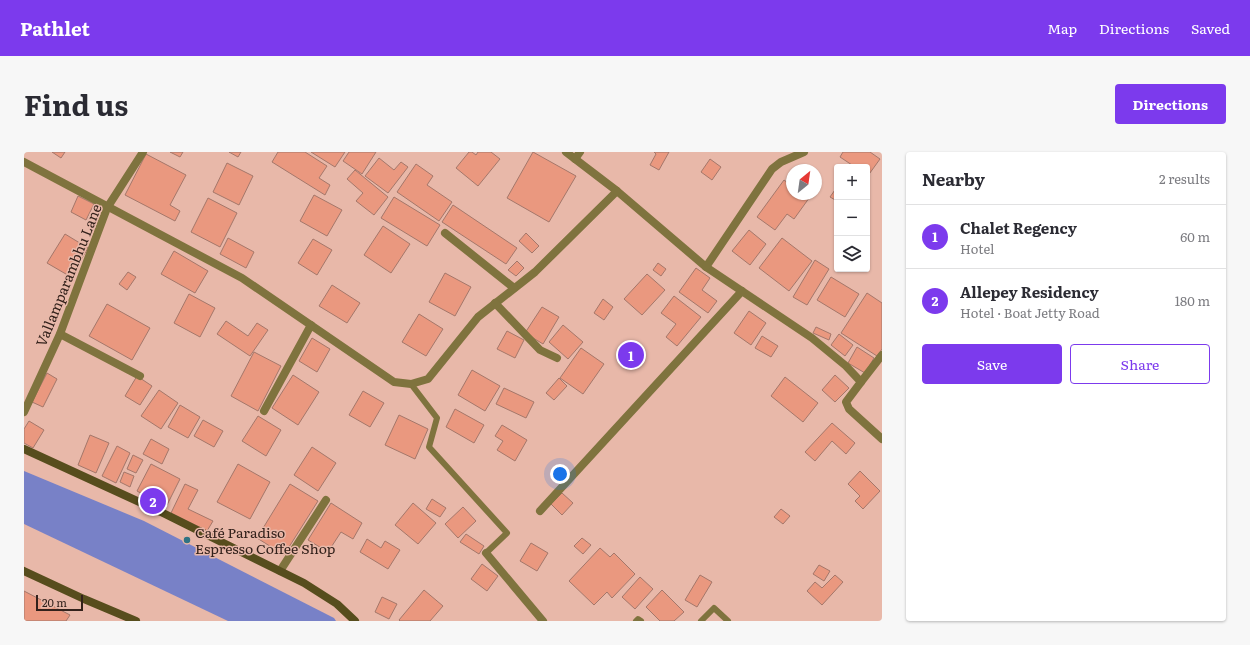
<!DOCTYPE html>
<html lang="en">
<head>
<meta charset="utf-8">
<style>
	body { margin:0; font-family:Literata,serif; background:#f7f7f7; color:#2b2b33 }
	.controls { position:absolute; right:12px; top:12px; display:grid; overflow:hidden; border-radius:4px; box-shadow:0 1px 3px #0004 }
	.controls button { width:36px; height:36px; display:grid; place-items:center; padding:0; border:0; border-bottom:1px solid #e1e1e2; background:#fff; color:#2b2b33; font:20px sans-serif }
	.compass { position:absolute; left:762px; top:12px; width:36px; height:36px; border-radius:50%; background:#fff; box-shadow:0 1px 3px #0004; rotate:29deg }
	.scale { position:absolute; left:12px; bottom:10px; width:47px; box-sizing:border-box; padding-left:4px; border:2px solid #33211b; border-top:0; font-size:11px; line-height:14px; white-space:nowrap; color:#33211b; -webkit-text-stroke:3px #e8b8a9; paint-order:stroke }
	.you { position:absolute; left:536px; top:322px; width:14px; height:14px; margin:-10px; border:3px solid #fff; border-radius:50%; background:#1a73e8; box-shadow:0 0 0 6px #1a73e833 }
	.badge { display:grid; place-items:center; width:26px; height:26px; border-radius:50%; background:#7c3aed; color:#fff; font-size:13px; font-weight:700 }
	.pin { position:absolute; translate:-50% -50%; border:2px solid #fff; box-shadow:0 1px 4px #0006 }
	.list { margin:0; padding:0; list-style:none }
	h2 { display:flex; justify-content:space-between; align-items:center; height:52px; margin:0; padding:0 16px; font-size:17px }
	h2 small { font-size:13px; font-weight:400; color:#7c7c81 }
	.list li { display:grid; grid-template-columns:26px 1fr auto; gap:12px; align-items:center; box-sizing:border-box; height:64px; padding:0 16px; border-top:1px solid #e1e1e2 }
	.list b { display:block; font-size:15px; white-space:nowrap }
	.list p { margin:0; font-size:13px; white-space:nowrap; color:#7c7c81 }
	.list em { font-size:13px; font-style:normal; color:#7c7c81 }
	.actions { display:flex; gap:8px; padding:12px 16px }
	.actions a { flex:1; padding:9px 0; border:1px solid #7c3aed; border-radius:4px; text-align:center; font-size:14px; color:#7c3aed }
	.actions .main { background:#7c3aed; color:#fff }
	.icon { flex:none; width:22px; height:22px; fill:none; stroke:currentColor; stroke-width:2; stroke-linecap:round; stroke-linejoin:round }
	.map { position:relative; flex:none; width:858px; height:469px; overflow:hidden; border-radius:4px }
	header { display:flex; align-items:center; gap:24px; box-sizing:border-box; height:56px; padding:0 20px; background:#7c3aed; color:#fff }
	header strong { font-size:19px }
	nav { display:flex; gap:22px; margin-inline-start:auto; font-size:14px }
	.intro { display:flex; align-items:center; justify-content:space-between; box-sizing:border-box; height:96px; padding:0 24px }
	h1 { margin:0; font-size:28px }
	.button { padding:10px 18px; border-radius:4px; background:#7c3aed; color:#fff; font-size:14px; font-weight:700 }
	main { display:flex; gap:24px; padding:0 24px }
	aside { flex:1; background:#fff; border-radius:4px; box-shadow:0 1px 3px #0004 }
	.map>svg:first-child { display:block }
	.water { fill:#7881c7 }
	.building { fill:#ea987f; stroke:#a4776a }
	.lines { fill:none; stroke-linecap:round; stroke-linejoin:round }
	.service { stroke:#7f733e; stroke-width:6 }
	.minor { stroke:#7f733e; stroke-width:8 }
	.secondary { stroke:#574d1d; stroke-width:8 }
	.poi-dot { fill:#307384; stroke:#e8b8a9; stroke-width:1.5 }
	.labels { text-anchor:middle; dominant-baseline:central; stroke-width:3; stroke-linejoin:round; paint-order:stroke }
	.street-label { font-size:14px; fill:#33211b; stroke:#e8b8a9 }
	.poi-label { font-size:14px; fill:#33211b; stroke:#e8b8a9; text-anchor:start }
</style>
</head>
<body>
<header>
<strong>Pathlet</strong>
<nav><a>Map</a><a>Directions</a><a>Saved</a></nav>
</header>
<div class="intro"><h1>Find us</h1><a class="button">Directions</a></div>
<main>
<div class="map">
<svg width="858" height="469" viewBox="0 0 858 469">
	<rect width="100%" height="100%" fill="#e8b8a9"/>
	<!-- water -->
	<polygon class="water" points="0,319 120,369 310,466 312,469 204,469 0,372"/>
	<!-- building -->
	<g class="building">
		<polygon points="28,0 41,0 37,6"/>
		<polygon points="146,0 159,0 156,5"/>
		<polygon points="205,0 217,0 214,5"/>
		<polygon points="254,0 281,0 303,14 295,26 306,33 301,43 248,10"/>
		<polygon points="287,0 321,0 311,15"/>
		<polygon points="325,0 352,0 338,22 319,9"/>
		<polygon points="445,0 448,0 452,3 454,0 467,0 476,7 454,34 432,16"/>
		<polygon points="509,0 552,24 525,70 483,46"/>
		<polygon points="630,0 645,0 635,18 626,13 632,2"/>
		<polygon points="819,0 846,0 856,7 843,25 843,15 826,15 828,13 816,5"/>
		<polygon points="122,2 162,23 146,53 156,59 151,69 101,43"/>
		<polygon points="355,6 370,18 377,10 384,15 364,41 341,24"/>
		<polygon points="686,7 697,15 688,28 677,20"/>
		<polygon points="203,11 229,24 215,53 189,40"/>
		<polygon points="392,12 409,24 403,33 428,50 415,69 373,40"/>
		<polygon points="331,18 364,45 350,63 332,49 339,41 323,27"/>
		<polygon points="760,28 768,34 768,42 788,42 770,67 763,62 751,78 733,65"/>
		<polygon points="813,35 813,49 806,45"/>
		<polygon points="290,43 318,58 303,84 276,69"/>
		<polygon points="54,44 70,52 62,68 47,60"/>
		<polygon points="370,45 416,73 403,94 357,66"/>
		<polygon points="184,46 213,61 196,95 167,80"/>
		<polygon points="429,53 493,96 482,112 418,70"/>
		<polygon points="359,74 386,92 367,121 340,103"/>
		<polygon points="725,78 742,92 726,113 708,99"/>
		<polygon points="502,81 515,94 508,101 495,89"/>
		<polygon points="41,82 64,96 47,125 23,111"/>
		<polygon points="204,86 230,100 222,116 196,102"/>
		<polygon points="758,86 788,109 765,139 735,116"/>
		<polygon points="289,87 308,98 293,123 274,111"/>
		<polygon points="150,99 184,119 171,141 137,122"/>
		<polygon points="791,108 805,117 783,153 769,145"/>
		<polygon points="493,109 500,116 492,124 484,118"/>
		<polygon points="634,111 642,117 637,124 629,118"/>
		<polygon points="672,116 686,126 678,138 693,149 684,161 655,140"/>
		<polygon points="104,120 112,125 103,138 95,132"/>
		<polygon points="421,121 447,135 431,164 405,150"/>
		<polygon points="623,122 641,138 618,163 600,147"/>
		<polygon points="807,125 835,142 821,165 793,148"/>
		<polygon points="308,133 336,151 323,171 295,154"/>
		<polygon points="843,141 858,151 858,197 853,204 817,181"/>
		<polygon points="165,142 191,156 176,185 150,171"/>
		<polygon points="650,144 677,165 653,194 642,185 652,172 637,161"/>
		<polygon points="579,147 589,155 580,168 570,161"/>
		<polygon points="83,152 126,176 108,208 65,184"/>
		<polygon points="518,155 535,165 519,192 501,181"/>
		<polygon points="725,159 742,171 727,193 710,181"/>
		<polygon points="395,162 419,177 402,204 378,190"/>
		<polygon points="202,169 224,184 233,171 244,178 226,204 193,182"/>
		<polygon points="539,173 559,190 544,207 525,190"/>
		<polygon points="792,175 807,182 805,188 789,181"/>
		<polygon points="483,179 500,188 491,206 473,197"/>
		<polygon points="815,182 829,193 821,204 807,193"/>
		<polygon points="738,184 754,194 747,205 731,196"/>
		<polygon points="288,186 306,197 293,220 275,209"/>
		<polygon points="833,195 850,206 841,221 824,211"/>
		<polygon points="557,196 580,212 559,242 536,226"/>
		<polygon points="230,200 257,214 234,259 207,244"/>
		<polygon points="448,218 476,234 461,259 434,243"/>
		<polygon points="23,221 33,227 19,255 8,250"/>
		<polygon points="269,223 295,240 274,273 248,256"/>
		<polygon points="811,223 825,236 811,250 798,238"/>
		<polygon points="113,224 128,234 116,253 101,244"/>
		<polygon points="761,225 794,251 779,270 747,244"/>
		<polygon points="535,226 543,234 530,248 522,241"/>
		<polygon points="480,236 510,250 502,266 472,252"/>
		<polygon points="135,238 154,251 137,277 117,264"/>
		<polygon points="339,239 360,251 346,275 325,263"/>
		<polygon points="156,253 176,265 164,286 144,275"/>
		<polygon points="431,257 460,273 450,291 422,275"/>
		<polygon points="375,263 404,277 391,307 361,293"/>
		<polygon points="234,264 257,278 242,304 218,289"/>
		<polygon points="179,268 199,279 190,295 170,284"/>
		<polygon points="5,269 20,278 9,296 0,291 0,277"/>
		<polygon points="808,271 831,291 822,302 808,289 791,309 781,300"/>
		<polygon points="478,273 503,288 491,309 473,298 479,289 471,284"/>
		<polygon points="66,283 85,291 72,321 54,313"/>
		<polygon points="127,287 145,297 138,312 119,302"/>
		<polygon points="93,294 106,301 92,331 78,324"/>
		<polygon points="288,295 312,311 294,339 270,323"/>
		<polygon points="109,303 119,308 112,321 103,317"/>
		<polygon points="127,312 156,327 142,355 113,339"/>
		<polygon points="214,312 246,330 226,367 193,350"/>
		<polygon points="836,319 856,339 839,357 831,349 836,344 824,332"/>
		<polygon points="100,320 110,324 106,335 96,330"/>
		<polygon points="161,332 174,338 164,357 189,369 183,379 147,361"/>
		<polygon points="266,332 294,349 260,403 233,386"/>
		<polygon points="538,341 549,351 538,363 527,352"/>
		<polygon points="408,347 422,356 416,365 402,357"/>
		<polygon points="307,351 338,371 329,387 317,380 304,400 284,388"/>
		<polygon points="389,351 412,371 394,392 371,373"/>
		<polygon points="439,355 452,369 434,386 421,372"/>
		<polygon points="757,357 766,364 759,372 750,365"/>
		<polygon points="442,382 460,394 455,402 436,390"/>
		<polygon points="558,386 567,393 559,402 550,394"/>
		<polygon points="343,387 357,396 361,389 376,398 364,417 336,400"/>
		<polygon points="507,391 524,401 513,419 496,409"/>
		<polygon points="576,396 586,405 590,401 611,422 588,446 583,440 570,453 545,429"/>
		<polygon points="458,412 474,424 463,439 447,427"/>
		<polygon points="795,413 806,419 800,429 789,422"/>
		<polygon points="676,423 688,430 673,455 661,448"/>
		<polygon points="811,423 819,430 798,453 783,439 791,430 798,436"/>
		<polygon points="616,425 629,437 611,457 598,445"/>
		<polygon points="400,438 419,454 406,469 376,469 375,468"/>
		<polygon points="638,438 660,460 650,469 636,469 622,455"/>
		<polygon points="0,439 46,463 42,469 0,469"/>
		<polygon points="358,445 373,452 365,467 351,460"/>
	</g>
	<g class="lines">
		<!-- service -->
		<g class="service">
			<polyline points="387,232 413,266 405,295 483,381 462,401"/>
			<polyline points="612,469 614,467 617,469"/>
			<polyline points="677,469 690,456 704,469"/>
		</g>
		<!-- minor -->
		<g class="minor">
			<polyline points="542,0 593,39 682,115 788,186 822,214 837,230 822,250 825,257 858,287"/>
			<polyline points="551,7 556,0"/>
			<polyline points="0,10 218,126 370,230 387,232 404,227 454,165 511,120 593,39"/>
			<polyline points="421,81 490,136"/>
			<polyline points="682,115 748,17 757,10 780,0"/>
			<polyline points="471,151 516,198 533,206"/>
			<polyline points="36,182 116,224"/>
			<polyline points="837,230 858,203"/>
			<polyline points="240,259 287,173"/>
			<polyline points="0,260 36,182 83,56 119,0"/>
			<polyline points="516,359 718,139"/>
			<polyline points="462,401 519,469"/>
			<polyline points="256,419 302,348"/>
		</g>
		<!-- secondary -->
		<g class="secondary">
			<polyline points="0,297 137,360 280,431 313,452 331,469"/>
			<polyline points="0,419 60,447 112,469"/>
		</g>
	</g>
	<!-- markers -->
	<circle class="poi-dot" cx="163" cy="388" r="4"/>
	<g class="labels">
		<!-- street labels -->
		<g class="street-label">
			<text transform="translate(44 123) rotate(-68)">Vallamparambhu Lane</text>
		</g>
		<!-- poi labels -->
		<g class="poi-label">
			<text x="171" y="380">Café Paradiso<tspan x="171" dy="16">Espresso Coffee Shop</tspan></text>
		</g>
	</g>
</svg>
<div class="controls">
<button>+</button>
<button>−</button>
<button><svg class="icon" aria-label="layers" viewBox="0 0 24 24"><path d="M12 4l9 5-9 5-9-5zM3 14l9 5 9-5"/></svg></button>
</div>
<svg class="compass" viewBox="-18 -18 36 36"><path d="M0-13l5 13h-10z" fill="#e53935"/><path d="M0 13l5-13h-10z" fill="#7c7c81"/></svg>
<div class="scale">20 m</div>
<div class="you"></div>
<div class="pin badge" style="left:607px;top:203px">1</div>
<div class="pin badge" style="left:129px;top:349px">2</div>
</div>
<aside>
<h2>Nearby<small>2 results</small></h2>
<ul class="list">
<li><span class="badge">1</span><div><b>Chalet Regency</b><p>Hotel</p></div><em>60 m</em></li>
<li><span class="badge">2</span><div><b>Allepey Residency</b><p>Hotel · Boat Jetty Road</p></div><em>180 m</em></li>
</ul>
<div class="actions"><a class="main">Save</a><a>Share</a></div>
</aside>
</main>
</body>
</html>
